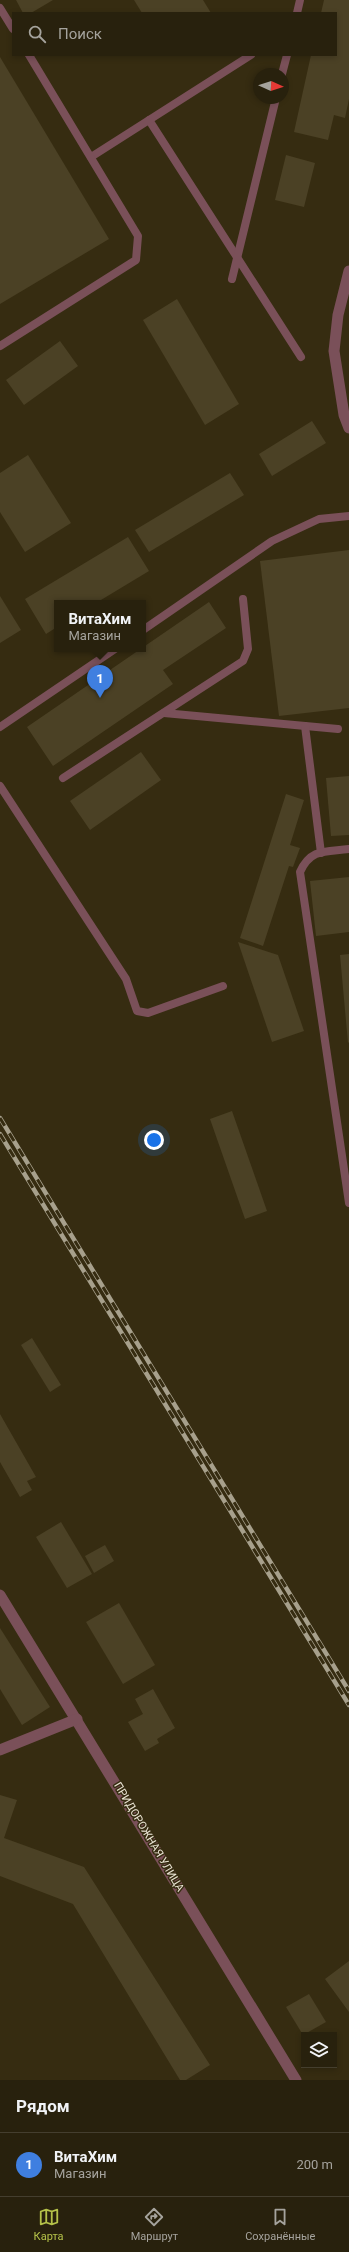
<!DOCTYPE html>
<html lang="ru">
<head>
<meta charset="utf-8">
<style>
	body { margin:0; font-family:Roboto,sans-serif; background:#302916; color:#f1f3f6 }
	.controls { position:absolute; right:12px; bottom:12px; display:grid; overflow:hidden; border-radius:0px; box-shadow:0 2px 6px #0003 }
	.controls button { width:36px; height:36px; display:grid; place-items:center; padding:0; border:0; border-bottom:1px solid #443e2e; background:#28210d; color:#f1f3f6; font:20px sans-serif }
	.compass { position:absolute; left:253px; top:68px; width:36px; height:36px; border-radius:50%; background:#28210d; box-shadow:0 2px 6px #0003; rotate:93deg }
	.you { position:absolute; left:154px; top:1140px; width:14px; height:14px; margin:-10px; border:3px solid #fff; border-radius:50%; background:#1a73e8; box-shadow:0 0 0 6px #1a73e833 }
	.badge { display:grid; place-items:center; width:26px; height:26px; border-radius:50%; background:#b5c249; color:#fff; font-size:13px; font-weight:700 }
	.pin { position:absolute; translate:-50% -33px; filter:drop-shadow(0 1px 2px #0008) }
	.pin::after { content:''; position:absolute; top:21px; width:14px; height:12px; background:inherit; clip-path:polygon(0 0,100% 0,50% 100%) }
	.popup { position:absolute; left:54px; top:600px; width:92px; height:52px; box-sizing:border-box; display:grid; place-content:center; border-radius:0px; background:#28210d; filter:drop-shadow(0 1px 3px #0005); font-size:13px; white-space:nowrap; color:#a5a39d }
	.popup b { font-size:15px; color:#f1f3f6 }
	.popup::after { content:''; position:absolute; left:50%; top:100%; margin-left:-8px; border:8px solid transparent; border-top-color:#28210d }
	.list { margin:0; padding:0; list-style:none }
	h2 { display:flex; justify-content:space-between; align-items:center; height:52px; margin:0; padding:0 16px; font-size:17px }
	h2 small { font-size:13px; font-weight:400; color:#a5a39d }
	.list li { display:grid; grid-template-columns:26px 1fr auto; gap:12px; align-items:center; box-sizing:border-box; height:64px; padding:0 16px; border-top:1px solid #443e2e }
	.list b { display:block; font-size:15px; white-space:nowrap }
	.list p { margin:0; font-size:13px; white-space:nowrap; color:#a5a39d }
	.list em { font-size:13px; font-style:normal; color:#a5a39d }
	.icon { flex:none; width:22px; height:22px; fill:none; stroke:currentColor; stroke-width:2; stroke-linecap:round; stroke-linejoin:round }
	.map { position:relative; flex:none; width:349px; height:2080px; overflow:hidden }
	.search { position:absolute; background:#28210d; box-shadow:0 2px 6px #0003; left:12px; right:12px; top:12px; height:44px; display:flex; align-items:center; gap:10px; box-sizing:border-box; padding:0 14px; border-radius:0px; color:#a5a39d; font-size:15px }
	.sheet { height:116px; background:#28210d }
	nav { display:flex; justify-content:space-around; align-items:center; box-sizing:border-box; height:56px; border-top:1px solid #443e2e; background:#28210d; font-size:11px; color:#a5a39d }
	nav a { display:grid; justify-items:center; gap:2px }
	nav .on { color:#b5c249 }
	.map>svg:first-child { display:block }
	.building { fill:#4b4125 }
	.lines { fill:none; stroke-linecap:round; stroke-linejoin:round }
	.service { stroke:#7a5059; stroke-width:8 }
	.minor { stroke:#7a5059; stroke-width:11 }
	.rail-casing { stroke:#a7a08c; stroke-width:4.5 }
	.rail { stroke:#362c11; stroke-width:3; stroke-dasharray:9; stroke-linecap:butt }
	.labels { text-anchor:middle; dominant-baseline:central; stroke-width:3; stroke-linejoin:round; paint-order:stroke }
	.street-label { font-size:11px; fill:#ebe5d5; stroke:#362c11 }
</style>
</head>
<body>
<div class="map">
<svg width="349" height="2080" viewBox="0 0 349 2080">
	<rect width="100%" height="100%" fill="#362c11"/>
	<!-- building -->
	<g class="building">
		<polygon points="16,0 53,0 31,13 23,13"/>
		<polygon points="134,0 203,0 211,13 142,13"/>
		<polygon points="324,0 349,0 349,99 345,118 334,115 328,140 294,132 311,55 336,55 336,13 321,13"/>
		<polygon points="0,57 109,239 0,304"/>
		<polygon points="286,155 315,163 304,207 275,200"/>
		<polygon points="177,299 239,404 205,425 143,320"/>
		<polygon points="60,341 78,366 24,405 6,380"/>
		<polygon points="312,421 326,443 272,476 259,454"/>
		<polygon points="28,455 71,523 25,552 0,512 0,473"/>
		<polygon points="230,473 244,495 149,552 135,530"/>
		<polygon points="128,537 149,571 96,603 57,603 57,627 46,634 25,599"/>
		<polygon points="349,550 349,708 279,716 260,561"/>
		<polygon points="0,596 21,630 0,643"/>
		<polygon points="209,602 226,628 163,670 173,684 53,766 27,727"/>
		<polygon points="141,752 161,780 90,830 70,801"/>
		<polygon points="349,776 349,835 331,836 326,778"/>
		<polygon points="286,794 304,800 290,845 300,848 293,867 289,866 263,946 240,938"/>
		<polygon points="349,877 349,932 316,936 310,881"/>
		<polygon points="238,942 278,955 304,1031 272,1042"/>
		<polygon points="349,954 349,1042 348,1043 340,955"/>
		<polygon points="232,1111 267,1211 245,1219 210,1119"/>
		<polygon points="32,1338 61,1385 50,1392 21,1345"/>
		<polygon points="0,1414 36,1477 27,1481 32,1490 20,1497 0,1462"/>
		<polygon points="61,1522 92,1574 67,1588 36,1537"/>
		<polygon points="105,1545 114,1561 94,1573 85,1556"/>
		<polygon points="119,1603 155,1665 123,1684 86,1622"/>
		<polygon points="0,1628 50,1707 22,1725 0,1689"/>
		<polygon points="153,1689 175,1728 157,1739 159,1743 145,1751 128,1722 143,1714 135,1699"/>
		<polygon points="0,1795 17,1800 4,1838 84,1867 210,2065 186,2080 180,2080 73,1904 0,1876"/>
		<polygon points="349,1961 349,2012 325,1979"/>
		<polygon points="309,1994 326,2022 303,2035 286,2007"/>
	</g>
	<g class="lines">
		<!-- service -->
		<g class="service">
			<polyline points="0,8 13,29"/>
			<polyline points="297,13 300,0"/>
			<polyline points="282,74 287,55"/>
			<polyline points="149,120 301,357"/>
			<polyline points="91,157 251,55"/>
			<polyline points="232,279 276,98"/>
			<polyline points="0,346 136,260 138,236 29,55"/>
			<polyline points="143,630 272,541 319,519 349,516"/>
			<polyline points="164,713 338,729"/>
			<polyline points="305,726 321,853"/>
			<polyline points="0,727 115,649"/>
			<polyline points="63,778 243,661 248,649 243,599"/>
			<polyline points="0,786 126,979 137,1011 148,1013 223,986"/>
			<path d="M349,849C326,852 311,848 300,872L349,1203"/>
		</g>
		<!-- minor -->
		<g class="minor">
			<polyline points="349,271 338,315 334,351 344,415 349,428"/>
			<polyline points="0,1595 296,2080"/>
			<polyline points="0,1750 77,1719"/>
		</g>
		<!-- rail casing -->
		<g class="rail-casing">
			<g id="rail">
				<polyline points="0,1118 349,1691"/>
				<polyline points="0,1134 349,1705"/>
			</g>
		</g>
		<!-- rail -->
		<use href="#rail" class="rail"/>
	</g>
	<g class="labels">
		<!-- street labels -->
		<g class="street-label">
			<text transform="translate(149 1837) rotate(59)">ПРИДОРОЖНАЯ УЛИЦА</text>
		</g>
	</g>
</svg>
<div class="controls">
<button><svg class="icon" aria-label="layers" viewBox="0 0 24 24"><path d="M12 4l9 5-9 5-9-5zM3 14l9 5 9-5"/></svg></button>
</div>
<svg class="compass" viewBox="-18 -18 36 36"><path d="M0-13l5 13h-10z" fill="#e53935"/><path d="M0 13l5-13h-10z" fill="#a5a39d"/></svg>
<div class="you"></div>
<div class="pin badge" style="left:100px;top:698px;background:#3f7fe0">1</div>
<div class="popup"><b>ВитаХим</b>Магазин</div>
<div class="search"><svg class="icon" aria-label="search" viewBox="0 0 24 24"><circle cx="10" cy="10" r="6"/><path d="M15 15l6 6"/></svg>Поиск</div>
</div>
<section class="sheet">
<h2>Рядом<small></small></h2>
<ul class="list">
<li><span class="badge" style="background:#3f7fe0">1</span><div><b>ВитаХим</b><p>Магазин</p></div><em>200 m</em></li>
</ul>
</section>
<nav>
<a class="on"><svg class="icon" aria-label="map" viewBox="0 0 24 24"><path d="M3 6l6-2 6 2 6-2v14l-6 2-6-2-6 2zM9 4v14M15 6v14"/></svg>Карта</a>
<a><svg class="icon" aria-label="directions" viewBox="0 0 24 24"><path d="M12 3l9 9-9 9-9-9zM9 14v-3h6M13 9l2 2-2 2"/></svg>Маршрут</a>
<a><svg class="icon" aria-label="saved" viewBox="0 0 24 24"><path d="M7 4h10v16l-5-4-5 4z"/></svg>Сохранённые</a>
</nav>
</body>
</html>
